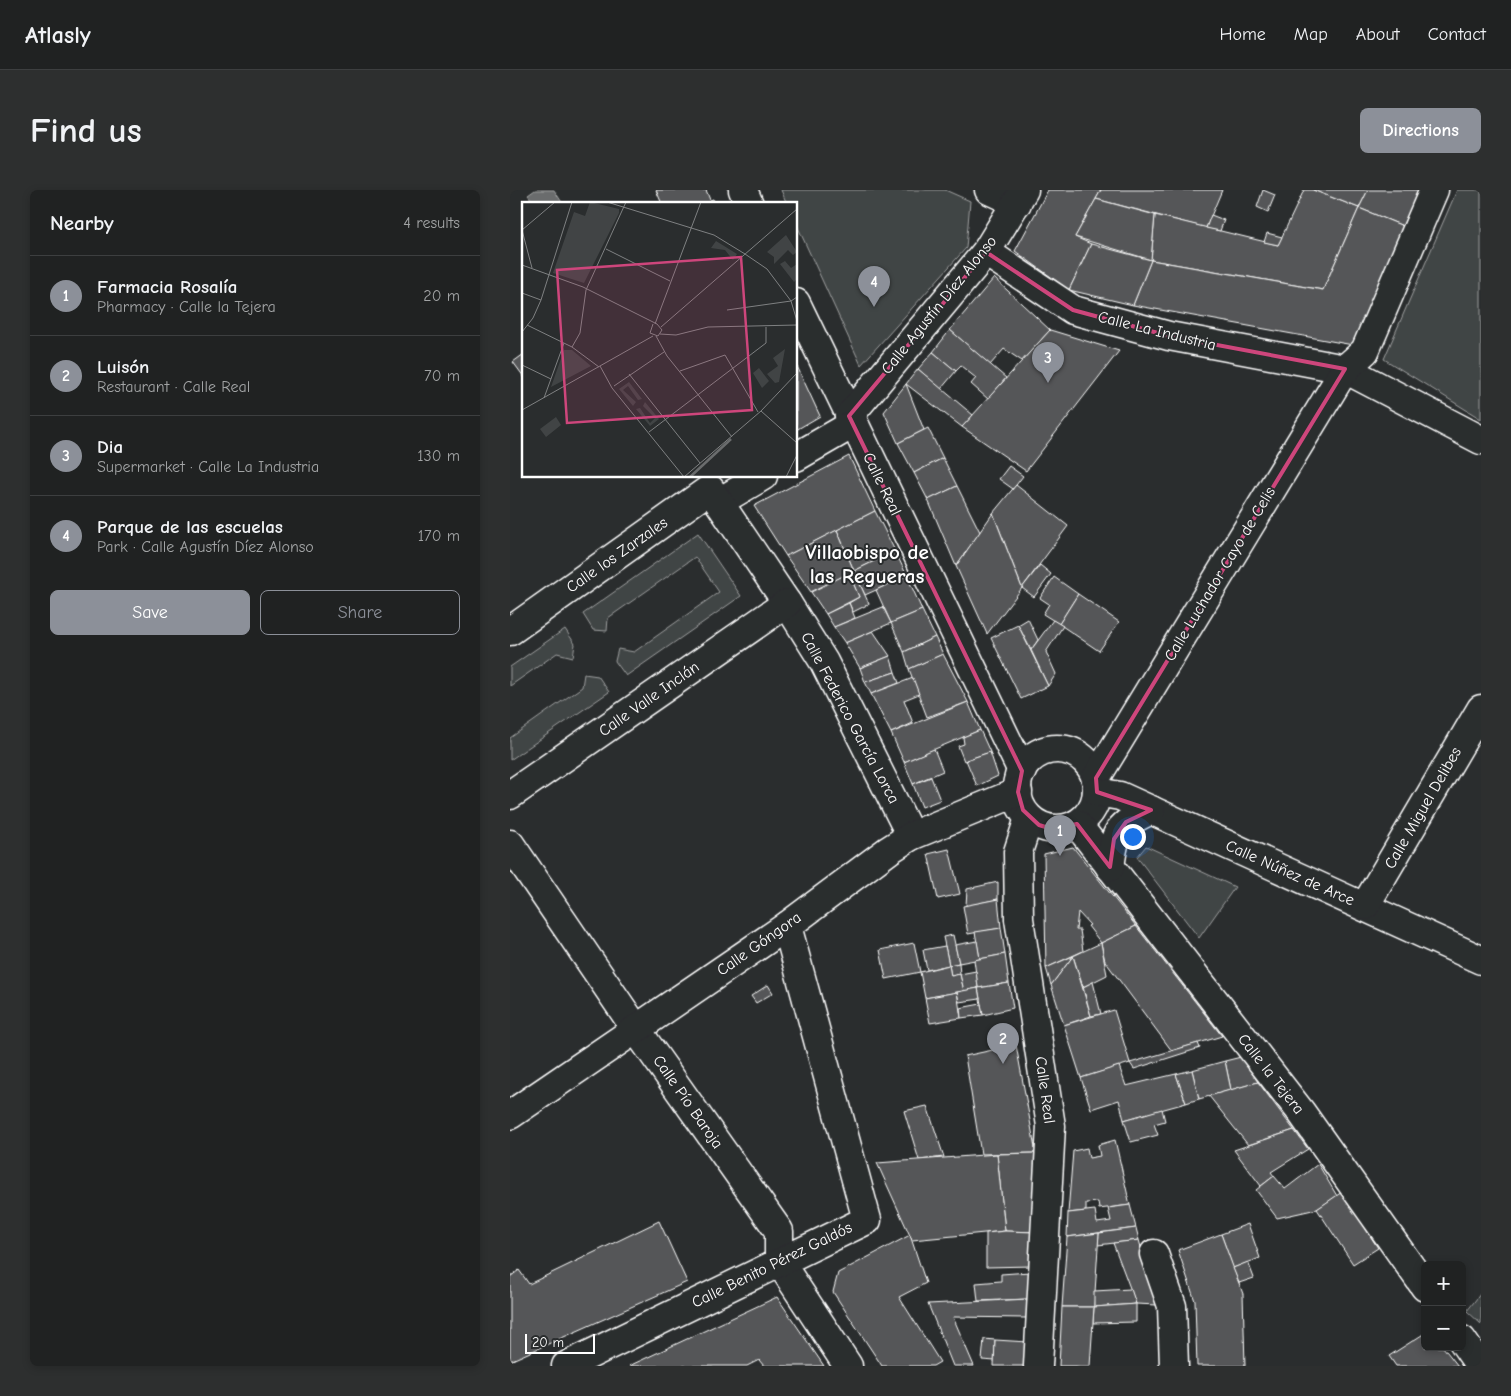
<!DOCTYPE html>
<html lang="en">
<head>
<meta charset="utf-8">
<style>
	body { margin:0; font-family:"Comic Neue",sans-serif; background:#2d2f2f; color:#f1f3f6 }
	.controls { position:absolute; right:15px; bottom:15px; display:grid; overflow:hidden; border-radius:8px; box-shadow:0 2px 8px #0003 }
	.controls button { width:45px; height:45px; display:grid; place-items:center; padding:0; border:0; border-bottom:1px solid #3d3f40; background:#202222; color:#f1f3f6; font:25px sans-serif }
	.scale { position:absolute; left:15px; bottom:12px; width:70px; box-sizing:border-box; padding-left:5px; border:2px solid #fff; border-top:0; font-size:14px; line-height:18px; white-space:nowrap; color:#fff; -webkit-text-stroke:4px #2a2d2e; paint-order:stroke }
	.you { position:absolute; left:622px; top:646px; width:18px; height:18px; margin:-12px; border:4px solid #fff; border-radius:50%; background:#1a73e8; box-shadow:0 0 0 8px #1a73e833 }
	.badge { display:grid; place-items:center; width:32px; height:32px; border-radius:50%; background:#8c9099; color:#fff; font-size:16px; font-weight:700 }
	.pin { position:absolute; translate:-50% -41px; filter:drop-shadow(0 1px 2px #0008) }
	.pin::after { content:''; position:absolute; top:26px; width:18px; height:15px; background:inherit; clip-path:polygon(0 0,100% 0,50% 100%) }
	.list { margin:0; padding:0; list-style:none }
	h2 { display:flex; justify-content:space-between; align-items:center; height:65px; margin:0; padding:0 20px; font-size:21px }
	h2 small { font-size:16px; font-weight:400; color:#a2a4a5 }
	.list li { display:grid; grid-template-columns:32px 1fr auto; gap:15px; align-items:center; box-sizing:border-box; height:80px; padding:0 20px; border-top:1px solid #3d3f40 }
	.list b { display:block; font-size:19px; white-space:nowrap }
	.list p { margin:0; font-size:16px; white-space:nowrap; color:#a2a4a5 }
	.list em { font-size:16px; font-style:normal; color:#a2a4a5 }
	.actions { display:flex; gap:10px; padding:15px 20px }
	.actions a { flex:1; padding:11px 0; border:1px solid #8c9099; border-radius:8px; text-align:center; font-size:18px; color:#8c9099 }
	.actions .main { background:#8c9099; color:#fff }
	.map { position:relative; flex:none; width:971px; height:1176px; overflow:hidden; border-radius:8px }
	header { display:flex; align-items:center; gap:30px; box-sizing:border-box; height:70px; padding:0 25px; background:#202222; border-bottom:1px solid #3d3f40 }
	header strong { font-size:24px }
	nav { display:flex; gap:28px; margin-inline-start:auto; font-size:18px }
	.intro { display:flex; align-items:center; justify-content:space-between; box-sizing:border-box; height:120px; padding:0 30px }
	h1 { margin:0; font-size:35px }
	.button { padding:12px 22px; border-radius:8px; background:#8c9099; color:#fff; font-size:18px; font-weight:700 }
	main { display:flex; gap:30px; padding:0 30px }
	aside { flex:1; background:#202222; border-radius:8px; box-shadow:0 2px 8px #0003 }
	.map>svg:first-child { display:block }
	.green { fill:#414445; stroke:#a0a2a2 }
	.water { fill:#6a6c6d; stroke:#a6a7a7 }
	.building { fill:#555758; stroke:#fff }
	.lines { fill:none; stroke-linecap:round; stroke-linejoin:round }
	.minor-casing { stroke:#fff; stroke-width:31 }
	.minor { stroke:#2a2d2e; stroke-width:28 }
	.marked { fill:none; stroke:#ce467c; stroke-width:4; stroke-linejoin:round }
	.labels { text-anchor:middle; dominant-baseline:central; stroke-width:4; stroke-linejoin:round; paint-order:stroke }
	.street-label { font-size:16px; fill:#fff; stroke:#2a2d2e }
	.district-label { font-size:21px; font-weight:bold; fill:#fff; stroke:#2a2d2e }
	.inset-river { fill:none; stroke:#6a6c6d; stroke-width:2.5 }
	.inset-road { fill:none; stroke:#7f8182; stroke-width:1 }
	.view { fill:#ce467c; fill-opacity:0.15; stroke:#ce467c; stroke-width:2.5 }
	.inset-edge { fill:none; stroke:#fff; stroke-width:2.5 }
</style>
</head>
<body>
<header>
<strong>Atlasly</strong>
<nav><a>Home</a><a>Map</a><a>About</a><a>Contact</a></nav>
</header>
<div class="intro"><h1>Find us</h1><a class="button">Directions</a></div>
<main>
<aside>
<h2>Nearby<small>4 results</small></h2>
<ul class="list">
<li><span class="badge">1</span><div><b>Farmacia Rosalía</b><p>Pharmacy · Calle la Tejera</p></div><em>20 m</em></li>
<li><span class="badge">2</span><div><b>Luisón</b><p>Restaurant · Calle Real</p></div><em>70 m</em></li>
<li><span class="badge">3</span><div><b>Dia</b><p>Supermarket · Calle La Industria</p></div><em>130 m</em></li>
<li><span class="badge">4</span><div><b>Parque de las escuelas</b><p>Park · Calle Agustín Díez Alonso</p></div><em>170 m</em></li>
</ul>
<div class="actions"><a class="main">Save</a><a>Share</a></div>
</aside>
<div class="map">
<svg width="971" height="1176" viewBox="0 0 971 1176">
	<rect width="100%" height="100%" fill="#2a2d2e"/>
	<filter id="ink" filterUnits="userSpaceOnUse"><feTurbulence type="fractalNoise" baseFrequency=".02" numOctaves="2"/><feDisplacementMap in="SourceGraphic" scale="10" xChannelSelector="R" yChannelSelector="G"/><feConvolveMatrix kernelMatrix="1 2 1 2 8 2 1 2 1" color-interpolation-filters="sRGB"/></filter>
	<g filter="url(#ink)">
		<!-- green -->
		<g class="green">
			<polygon points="271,0 435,0 460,11 456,58 351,175 286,33 286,14 277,14"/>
			<polygon points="947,0 971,0 971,229 874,169"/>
			<polygon points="188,343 231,406 116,486 105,471 108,459 124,462 209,402 185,367 98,428 97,441 83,440 73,424"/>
			<polygon points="55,439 65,454 63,467 47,463 0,496 0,477"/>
			<polygon points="74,484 88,486 99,502 0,570 0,548 72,497"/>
			<polygon points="636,656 725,697 689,748 627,667"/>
			<polygon points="971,1103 971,1134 957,1121"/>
		</g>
		<!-- water -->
		<polygon class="water" points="25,0 44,0 53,14 25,14 18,5"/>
		<!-- building -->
		<g class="building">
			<polygon points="146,0 196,0 200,10 203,9 205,14 152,14"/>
			<polygon points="538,0 591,0 565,47 581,54 559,100 505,61"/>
			<polygon points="591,0 712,0 696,38 586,9"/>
			<polygon points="753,0 765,5 758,22 747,17"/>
			<polygon points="794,0 803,0 849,18 813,100 641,70 645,25 768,55"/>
			<polygon points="803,0 858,0 849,18"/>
			<polygon points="858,0 909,0 893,36 849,18"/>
			<polygon points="586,9 645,25 641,70 565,47"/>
			<polygon points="849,18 893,36 843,155 623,115 641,70 813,100"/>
			<polygon points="701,25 714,30 710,41 696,38"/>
			<polygon points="757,43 772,47 768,55 754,52"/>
			<polygon points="581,54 641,70 623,115 559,100"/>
			<polygon points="484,88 540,140 512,171 494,159 480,175 440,140"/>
			<polygon points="440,140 496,188 478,209 461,194 466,188 451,176 446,181 423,162"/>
			<polygon points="540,140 609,161 516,281 452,237"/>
			<polygon points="423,162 446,181 431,199 408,179"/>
			<polygon points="14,164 14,187 3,172"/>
			<polygon points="286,174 310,226 286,240"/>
			<polygon points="408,179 463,225 452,237 396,194"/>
			<polygon points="396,194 414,240 388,253 374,222"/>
			<polygon points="418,238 433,268 404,283 388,253"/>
			<polygon points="339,266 365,321 276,366 244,316"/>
			<polygon points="433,268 447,296 418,310 404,283"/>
			<polygon points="499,276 513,286 503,299 489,289"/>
			<polygon points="506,295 558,336 512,398 483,323"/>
			<polygon points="447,296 470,342 446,376 418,310"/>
			<polygon points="365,321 385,361 344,381 327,340"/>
			<polygon points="483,323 512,398 477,444 446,376"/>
			<polygon points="327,340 344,381 301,402 276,366"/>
			<polygon points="385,361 397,386 355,405 344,381"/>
			<polygon points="530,375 541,384 524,407 512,398"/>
			<polygon points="344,381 359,414 343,422 339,413 349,407 339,383"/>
			<polygon points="339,383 349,407 316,424 301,402"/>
			<polygon points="397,386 412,420 381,433 366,400"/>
			<polygon points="544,387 568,404 549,434 533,424 539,414 530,408"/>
			<polygon points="568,404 609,432 589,461 549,434"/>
			<polygon points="339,413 345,428 324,437 316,424"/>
			<polygon points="373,417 381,433 335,453 324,437"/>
			<polygon points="412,420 425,447 394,462 381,433"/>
			<polygon points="518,429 528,450 521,460 508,435"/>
			<polygon points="543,430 553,436 536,462 546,484 538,496 521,460"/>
			<polygon points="508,435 538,496 511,509 481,448"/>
			<polygon points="363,441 380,466 350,478 335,453"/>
			<polygon points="425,447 433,464 399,479 394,462"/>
			<polygon points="433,464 458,512 417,527 399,479"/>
			<polygon points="380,466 385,482 355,492 350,478"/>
			<polygon points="385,482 389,493 361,504 355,492"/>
			<polygon points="403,488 409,504 394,510 403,533 381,543 361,504"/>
			<polygon points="458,512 470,540 394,572 381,543"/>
			<polygon points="470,540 480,562 454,571 448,556 454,554 453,547"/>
			<polygon points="424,559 433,581 403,594 394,572"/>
			<polygon points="480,562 488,586 467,596 456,570"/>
			<polygon points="421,587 430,610 412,617 403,594"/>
			<polygon points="563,657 626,736 591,753 578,736 580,735 568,722 566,740 570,740 573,761 536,778 534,664"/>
			<polygon points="439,659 450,704 428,709 418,664"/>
			<polygon points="488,692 488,709 456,716 457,699"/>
			<polygon points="488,709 491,738 458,744 453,716"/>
			<polygon points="626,736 712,846 662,861 595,771 591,753"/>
			<polygon points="491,738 495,764 470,769 465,742"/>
			<polygon points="443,745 449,773 439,775 433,747"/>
			<polygon points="467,751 470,769 449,773 445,755"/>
			<polygon points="404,753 410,782 376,789 370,760"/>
			<polygon points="591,753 597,785 573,797 563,766"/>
			<polygon points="435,756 439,775 417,780 413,760"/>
			<polygon points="495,764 499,793 468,798 464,770"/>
			<polygon points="563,766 581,826 554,835 541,795"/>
			<polygon points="563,766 541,795 536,778"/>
			<polygon points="449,773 450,784 441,786 439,775"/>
			<polygon points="439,775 441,786 450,784 454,801 415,808 410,782"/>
			<polygon points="466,781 468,798 454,801 450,784"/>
			<polygon points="583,792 591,824 581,826 573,797"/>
			<polygon points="499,793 503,818 473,825 468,798"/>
			<polygon points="258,795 263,803 246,813 241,806"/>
			<polygon points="468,798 470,809 449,812 447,802"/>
			<polygon points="447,802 451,828 420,833 415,808"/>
			<polygon points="471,814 473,825 451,828 450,818"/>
			<polygon points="604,820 620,873 571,888 554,835"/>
			<polygon points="688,853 690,858 624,879 620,873"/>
			<polygon points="506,855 526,963 471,964 455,866"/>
			<polygon points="731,867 748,892 721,900 715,871"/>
			<polygon points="715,871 721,900 689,909 682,880"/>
			<polygon points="609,876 616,896 666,884 676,913 614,930 609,910 581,919 571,888"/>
			<polygon points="682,880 689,909 676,913 666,884"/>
			<polygon points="748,892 784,940 738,955 699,906"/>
			<polygon points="417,916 434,967 409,970 394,921"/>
			<polygon points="652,919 655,931 644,934 648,945 621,952 614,930"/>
			<polygon points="784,940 798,959 761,982 764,986 751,996 724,960"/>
			<polygon points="605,950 620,1015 589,1019 588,1012 576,1013 576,1021 558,1023 563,961 577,958 579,968 590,966 588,955"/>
			<polygon points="526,963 526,1042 495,1041 487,964"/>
			<polygon points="487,964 495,1041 402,1050 367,973"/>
			<polygon points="808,974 827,1006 807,1019 767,1028 746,1000 764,986 775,999"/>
			<polygon points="832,1002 868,1058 843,1074 807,1019"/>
			<polygon points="620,1015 626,1038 557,1047 558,1023 585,1020 587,1033 601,1031 598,1018"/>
			<polygon points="149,1031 177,1092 0,1171 0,1087 9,1080 19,1094"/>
			<polygon points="738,1034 750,1068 723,1078 711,1044"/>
			<polygon points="626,1038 629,1050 588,1055 589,1043"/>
			<polygon points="495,1041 526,1042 522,1076 476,1077 476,1043"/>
			<polygon points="589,1043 584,1117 552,1117 557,1047"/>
			<polygon points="711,1044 733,1104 735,1176 687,1176 685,1111 668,1060"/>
			<polygon points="400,1045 416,1093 389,1107 430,1172 423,1176 372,1176 323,1102 328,1083"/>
			<polygon points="629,1050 647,1115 626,1114 603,1053"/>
			<polygon points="738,1072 744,1088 729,1093 723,1078"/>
			<polygon points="520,1082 518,1109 468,1111 466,1093 491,1091 491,1084"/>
			<polygon points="621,1099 626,1114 584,1117 584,1101"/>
			<polygon points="267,1107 314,1176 254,1176 249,1170 237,1176 119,1176"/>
			<polygon points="518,1109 516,1128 443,1127 464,1176 443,1176 418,1114"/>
			<polygon points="626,1114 626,1132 583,1133 584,1117"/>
			<polygon points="552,1117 584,1117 580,1176 549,1176"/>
			<polygon points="915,1143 915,1157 933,1157 948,1176 886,1176 879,1166"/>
			<polygon points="474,1149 485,1150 485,1171 472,1170"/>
			<polygon points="485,1150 518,1152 516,1176 484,1176"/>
		</g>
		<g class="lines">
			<!-- minor casing -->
			<g class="minor-casing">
				<g id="minor">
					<polyline points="233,0 239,14"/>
					<polyline points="479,0 507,13"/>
					<polyline points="476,62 563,120 659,146 835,179 971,250"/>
					<polyline points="286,113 512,581"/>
					<polyline points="339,226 476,62 514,0"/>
					<polyline points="286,267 343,234"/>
					<polyline points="209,312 253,286"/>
					<polyline points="0,441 200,299 277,413 314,472 401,646"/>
					<circle cx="547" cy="599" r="40"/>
					<polyline points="586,588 835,179 855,161 924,0"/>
					<polyline points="587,602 610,606 971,770"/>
					<polyline points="0,605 277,413"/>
					<polyline points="519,628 508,662 509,729 541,936 528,1176"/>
					<polyline points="567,634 791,922 915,1097"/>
					<polyline points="0,654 126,839 269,1041 269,1071 338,1176"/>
					<path d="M600,677C605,640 607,636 641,620"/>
					<polyline points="855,716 971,519"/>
					<polyline points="0,925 277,736 379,660 401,646 508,602"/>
					<polyline points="644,1064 662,1116 664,1176"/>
					<polyline points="952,1150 970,1176"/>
					<polyline points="56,1176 357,1030 277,736"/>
				</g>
			</g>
			<!-- minor -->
			<use href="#minor" class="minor"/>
		</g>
	</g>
	<!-- marked area -->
	<path class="marked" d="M476,62L563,120L659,146L835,179L586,588L587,602L641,620L616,632L604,649L600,677L567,634L542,639L529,635L513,620L508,602L512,581L339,226Z"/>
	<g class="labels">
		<!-- street labels -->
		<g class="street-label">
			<text transform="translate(429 115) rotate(-51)">Calle Agustín Díez Alonso</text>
			<text transform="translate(647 141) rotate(14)">Calle La Industria</text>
			<text transform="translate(372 294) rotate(64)">Calle Real</text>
			<text transform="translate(107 365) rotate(-35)">Calle los Zarzales</text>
			<text transform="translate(710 384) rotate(-59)">Calle Luchador Cayo de Celis</text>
			<text transform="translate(139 509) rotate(-35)">Calle Valle Inclán</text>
			<text transform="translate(340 528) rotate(62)">Calle Federico García Lorca</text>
			<text transform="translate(913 618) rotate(-60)">Calle Miguel Delibes</text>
			<text transform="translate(780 683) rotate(24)">Calle Núñez de Arce</text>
			<text transform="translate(249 754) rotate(-35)">Calle Góngora</text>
			<text transform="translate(761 884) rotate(52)">Calle la Tejera</text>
			<text transform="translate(535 900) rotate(82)">Calle Real</text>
			<text transform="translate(178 912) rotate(55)">Calle Pío Baroja</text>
			<text transform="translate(262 1075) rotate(-26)">Calle Benito Pérez Galdós</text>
		</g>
		<!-- district labels -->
		<g class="district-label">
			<text x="357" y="362">Villaobispo de<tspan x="357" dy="24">las Regueras</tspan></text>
		</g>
	</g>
	<!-- overview -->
	<g transform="translate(12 12)">
		<rect width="275" height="275" fill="#2a2d2e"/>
		<path d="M68,0L97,7V11L62,81L31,71L52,10L63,14ZM264,33L275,50L271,53L266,48L252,62V55L245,50ZM194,39L215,52L211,58L203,48L189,46ZM263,59L269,66L275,62V77L272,80L258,62ZM263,147L257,180L253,181L245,172L256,164L251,156ZM42,148H50L69,164L29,185ZM237,166L247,179L240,186L231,171ZM107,180L120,197L116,198L106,184L101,188L114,200L111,204L97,187ZM123,200L137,217L128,224L114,207L118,206L128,221L133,216L121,204ZM34,215L39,223L24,235L18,227Z" fill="#414445"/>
		<path class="inset-river" d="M168,275L209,237"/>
		<path class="inset-road" d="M85,0L192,33L223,52L245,67L269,99L275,119M84,47L148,79M0,63L61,85L135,122L140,128L136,134L128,131L131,122M10,66L0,28L33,0M0,91L19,98M205,108L269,99L275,95M133,122L179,0M5,123L50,145L77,165M139,125L275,7M0,130L11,116L19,98L50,0M138,132L154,133L186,125L275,123M134,134L145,154L210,235M50,145L58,131L64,88L104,0M0,163L29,177M78,164L90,186L162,275M158,169L203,153L236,210M107,172L178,261M92,184L142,150M22,196L42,141M0,208L131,134M239,209L275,241M127,230L244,141V125M162,275L239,209L275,171M264,275L275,253"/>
		<path class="view" d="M219,55L230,208L45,221L35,68Z"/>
		<rect width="275" height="275" class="inset-edge"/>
	</g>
</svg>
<div class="controls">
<button>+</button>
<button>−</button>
</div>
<div class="scale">20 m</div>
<div class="you"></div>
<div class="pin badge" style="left:550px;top:666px">1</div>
<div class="pin badge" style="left:493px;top:874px">2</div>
<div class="pin badge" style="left:538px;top:193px">3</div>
<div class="pin badge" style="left:364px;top:117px">4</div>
</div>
</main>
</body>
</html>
